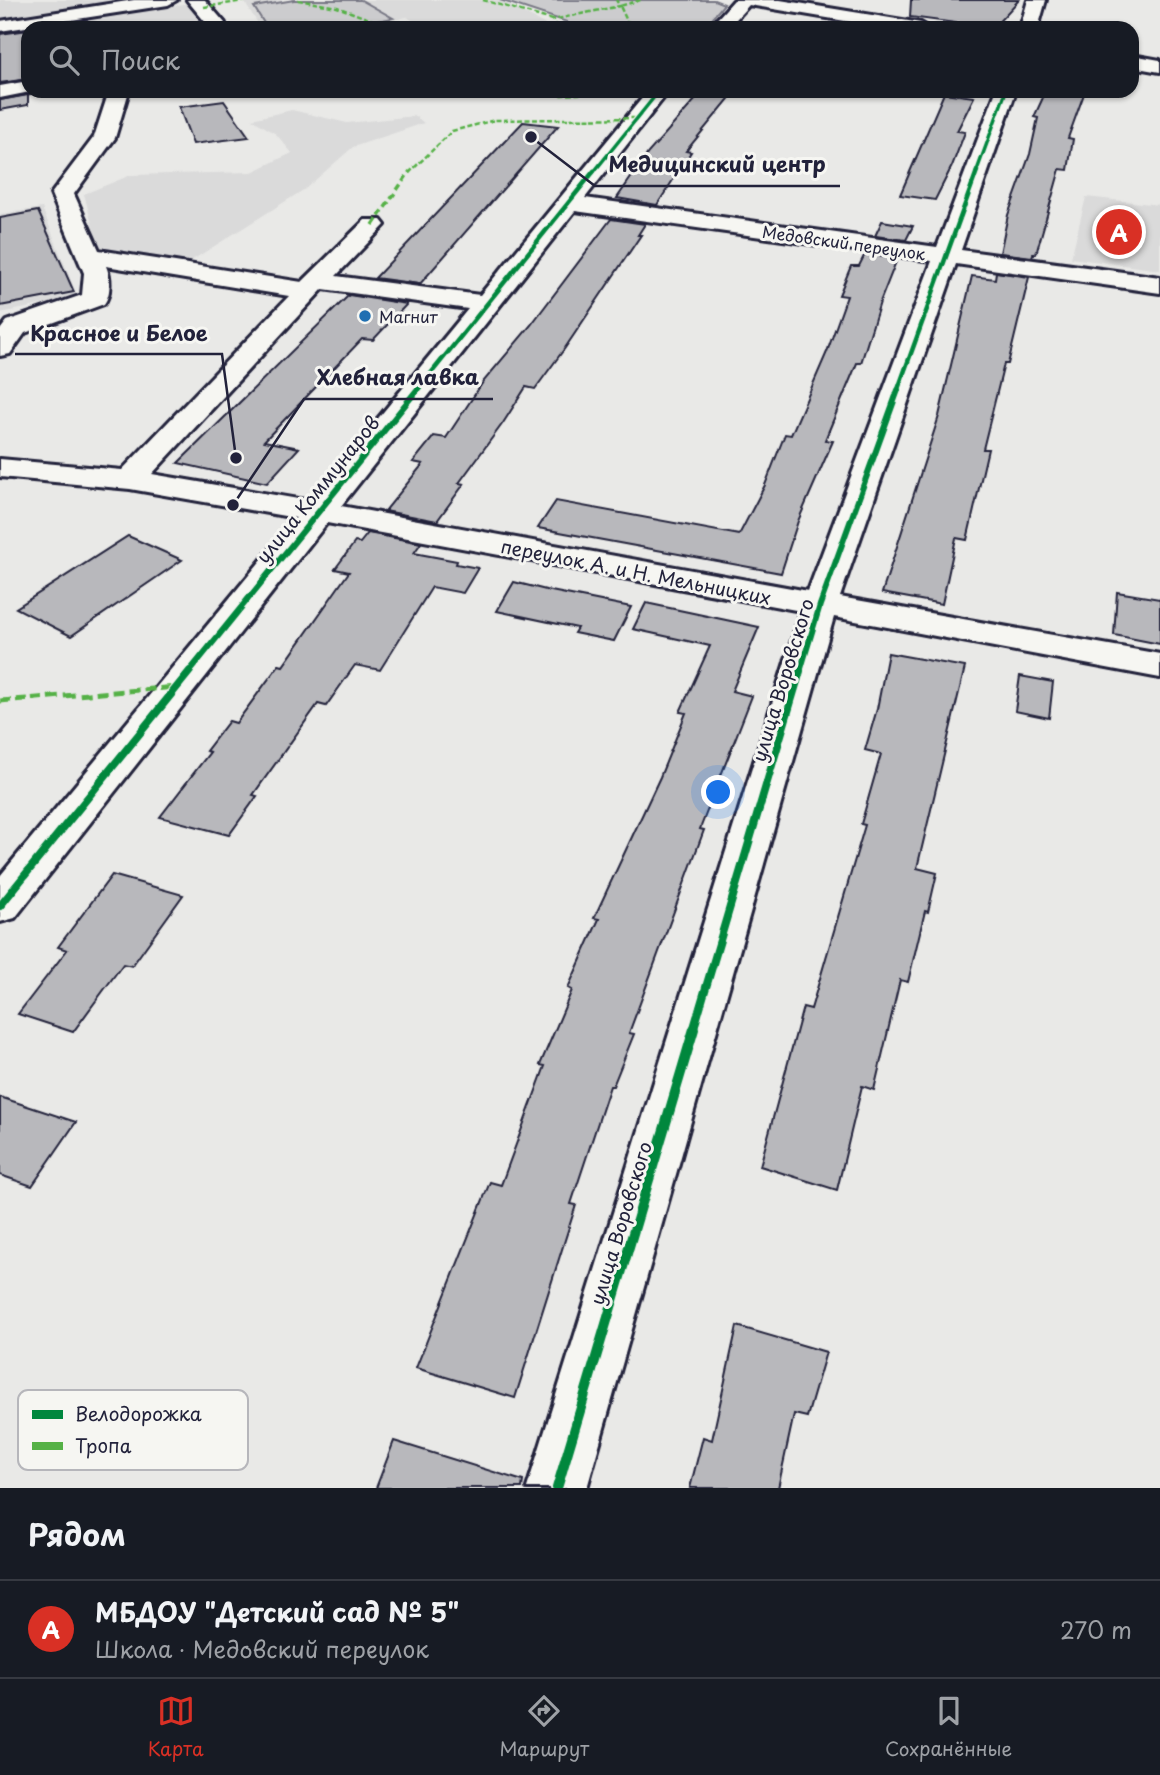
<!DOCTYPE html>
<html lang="ru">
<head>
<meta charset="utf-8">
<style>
	body { margin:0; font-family:"Playpen Sans",sans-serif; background:#20242c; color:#f1f3f6 }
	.you { position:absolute; left:719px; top:793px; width:24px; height:24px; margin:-18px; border:5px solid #fff; border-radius:50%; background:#1a73e8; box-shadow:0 0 0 10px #1a73e833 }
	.badge { display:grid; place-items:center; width:46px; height:46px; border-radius:50%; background:#d93025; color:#fff; font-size:23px; font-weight:700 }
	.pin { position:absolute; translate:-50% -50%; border:4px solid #fff; box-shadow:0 2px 7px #0006 }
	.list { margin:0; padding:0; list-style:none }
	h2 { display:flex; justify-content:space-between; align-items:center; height:91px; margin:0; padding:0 28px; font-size:30px }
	h2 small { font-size:23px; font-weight:400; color:#9ea1a6 }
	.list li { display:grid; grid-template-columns:46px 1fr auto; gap:21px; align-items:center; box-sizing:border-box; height:98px; padding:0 28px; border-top:2px solid #363941 }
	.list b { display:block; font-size:26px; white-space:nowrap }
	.list p { margin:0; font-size:23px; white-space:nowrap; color:#9ea1a6 }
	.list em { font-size:23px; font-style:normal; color:#9ea1a6 }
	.icon { flex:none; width:38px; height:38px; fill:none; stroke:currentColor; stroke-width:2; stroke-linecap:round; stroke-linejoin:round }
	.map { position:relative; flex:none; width:1160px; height:1488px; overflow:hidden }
	.search { position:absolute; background:#171b24; box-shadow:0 2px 5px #0004; left:21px; right:21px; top:21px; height:77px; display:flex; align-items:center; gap:18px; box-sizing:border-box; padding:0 24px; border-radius:21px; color:#9ea1a6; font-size:26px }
	.sheet { height:189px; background:#171b24 }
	nav { display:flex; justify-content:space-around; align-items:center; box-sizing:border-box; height:98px; border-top:2px solid #363941; background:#171b24; font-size:19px; color:#9ea1a6 }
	nav a { display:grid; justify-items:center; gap:4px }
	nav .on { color:#d93025 }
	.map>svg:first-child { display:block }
	.built { fill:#dadada }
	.green { fill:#ccccce; stroke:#777784; stroke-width:2 }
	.building { fill:#b8b8bc; stroke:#22223b; stroke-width:2 }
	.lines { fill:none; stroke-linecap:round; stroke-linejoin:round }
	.minor-casing { stroke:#22223b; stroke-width:6 }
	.minor { fill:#f6f6f2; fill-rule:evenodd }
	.quiet-far2 { stroke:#55b146; stroke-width:2.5; stroke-dasharray:5 2.5; stroke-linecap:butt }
	.quiet-far1 { stroke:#55b146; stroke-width:3.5; stroke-dasharray:7 3.5; stroke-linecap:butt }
	.quiet { stroke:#55b146; stroke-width:5; stroke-dasharray:11 5; stroke-linecap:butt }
	.cycleway-far4-casing { stroke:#f6f6f2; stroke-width:6 }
	.cycleway-far3-casing { stroke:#f6f6f2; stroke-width:7 }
	.cycleway-far2-casing { stroke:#f6f6f2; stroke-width:10 }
	.cycleway-far1-casing { stroke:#f6f6f2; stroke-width:12 }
	.cycleway-casing { stroke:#f6f6f2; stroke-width:14 }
	.cycleway-far4 { stroke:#00873e; stroke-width:3.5 }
	.cycleway-far3 { stroke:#00873e; stroke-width:4.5 }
	.cycleway-far2 { stroke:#00873e; stroke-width:6 }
	.cycleway-far1 { stroke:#00873e; stroke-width:8 }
	.cycleway { stroke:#00873e; stroke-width:10 }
	.poi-dot { fill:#1f6fb2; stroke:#f6f6f2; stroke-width:2.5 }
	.labels { text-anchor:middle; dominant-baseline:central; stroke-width:6; stroke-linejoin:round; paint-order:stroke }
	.far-street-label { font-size:16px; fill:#22223b; stroke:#f6f6f2 }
	.far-poi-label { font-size:16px; fill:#22223b; stroke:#f6f6f2; text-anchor:start }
	.street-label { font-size:19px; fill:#22223b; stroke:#f6f6f2 }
	.key { fill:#f6f6f2; stroke:#b6b6bb; stroke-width:2 }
	.key-label { font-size:19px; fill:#22223b }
	.leader { fill:none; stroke:#22223b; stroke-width:2.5 }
	.callout-dot { fill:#22223b; stroke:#f6f6f2; stroke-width:2.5 }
	.callout-label { font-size:21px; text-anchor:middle; font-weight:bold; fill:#22223b; stroke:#f6f6f2; stroke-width:6; stroke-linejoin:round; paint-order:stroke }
</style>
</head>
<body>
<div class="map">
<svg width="1160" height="1488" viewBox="0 0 1160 1488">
	<rect width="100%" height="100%" fill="#e9e9e7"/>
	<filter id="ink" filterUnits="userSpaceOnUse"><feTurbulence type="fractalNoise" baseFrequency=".0143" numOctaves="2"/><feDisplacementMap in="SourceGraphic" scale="14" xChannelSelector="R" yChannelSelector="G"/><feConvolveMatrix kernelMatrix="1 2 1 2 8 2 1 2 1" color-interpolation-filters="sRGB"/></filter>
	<g filter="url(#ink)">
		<!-- built -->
		<g class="built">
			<polygon points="0,0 126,0 0,18"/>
			<polygon points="243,0 500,0 551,28 425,28 407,17 351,28 261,28"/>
			<polygon points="191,3 210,21 166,28 28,28 28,50 0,54 0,32"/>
			<polygon points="292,110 347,123 415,116 424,123 353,147 305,189 186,264 98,247 84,194 131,175 252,172 292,153 276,134 252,119"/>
			<polygon points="1086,197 1160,205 1160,270 1071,258"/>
			<polygon points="42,208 78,298 0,313 0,214"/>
		</g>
		<!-- green -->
		<g class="green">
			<polygon points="294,0 361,0 393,18 339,28 267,28 254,7"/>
			<polygon points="500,0 714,0 724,4 704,28 571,28 567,22"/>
		</g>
		<!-- building -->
		<g class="building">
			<polygon points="911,0 1019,0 993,28 910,17"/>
			<polygon points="28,30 28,79 0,83 0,34"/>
			<polygon points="703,91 729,91 733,94 686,151 691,152 657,205 617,198 648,153"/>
			<polygon points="1046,91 1085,91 1068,138 1073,139 1068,170 1060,169 1036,254 1033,254 1032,257 1000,253 1008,215 1030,154 1038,118 1034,117"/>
			<polygon points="944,93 974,97 957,131 965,132 952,166 935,200 900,195"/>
			<polygon points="28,95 28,105 0,110 0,100"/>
			<polygon points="224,101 249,137 193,144 179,107"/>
			<polygon points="523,122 558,126 420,284 375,278"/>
			<polygon points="38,211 74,292 0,306 0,218"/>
			<polygon points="611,219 645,224 638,235 641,235 565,348 535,389 526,387 503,423 459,483 464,484 437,521 385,511 423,464 413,462 434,436 446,438 483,382 531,325"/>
			<polygon points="882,221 913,226 906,240 875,236"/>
			<polygon points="865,254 897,259 880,302 861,363 857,363 825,440 833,441 798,521 781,573 538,528 556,501 739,535 765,485 785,434 791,435 827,352 847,296 839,295 851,266 859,266"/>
			<polygon points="996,272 1029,277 1008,364 1004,364 983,449 988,449 967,540 956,538 942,604 882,593 939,416 972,276 995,279"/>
			<polygon points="349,295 407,304 373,340 362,339 264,441 299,448 267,483 178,463"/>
			<polygon points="368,533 421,543 414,553 457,561 456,564 478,568 463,593 432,587 380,670 355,665 326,706 318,704 253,795 257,796 229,835 160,817 210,752 206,751 229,721 236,723 279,665 283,666 349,572 335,569 355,542 360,543"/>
			<polygon points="128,536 182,560 71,636 16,608"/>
			<polygon points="514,582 546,590 631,607 614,641 574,633 577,628 497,611"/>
			<polygon points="1117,592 1160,599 1160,644 1114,635"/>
			<polygon points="646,603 759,627 732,691 752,696 700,829 704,830 629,1033 634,1034 613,1086 610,1086 571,1204 576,1205 515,1398 416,1368 490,1182 501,1185 545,1066 540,1065 572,990 568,988 599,919 594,918 660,777 686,713 680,712 710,646 633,629"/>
			<polygon points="888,653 965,667 917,868 937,873 928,912 925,911 908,982 900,980 874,1090 862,1086 837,1190 760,1166 803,1007 811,1009 865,825 861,824 881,754 865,750 877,709"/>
			<polygon points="1020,676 1053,682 1049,718 1015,711"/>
			<polygon points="112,875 183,895 132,966 123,964 73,1032 18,1014 67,950 58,947"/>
			<polygon points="0,1097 76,1122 32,1186 0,1175"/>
			<polygon points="737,1326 826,1352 807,1417 794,1414 778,1488 690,1488 703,1437 712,1440"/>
			<polygon points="394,1441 523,1481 522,1488 376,1488"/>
		</g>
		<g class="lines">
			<!-- minor casing -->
			<g class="minor-casing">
				<g id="minor">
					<polygon points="134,0 177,0 168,5 0,31 0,21"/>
					<polygon points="187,0 205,0 225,23 221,28 202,28 206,23"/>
					<polygon points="734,0 780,0 921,23 930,28 887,28 749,5 728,28 709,28"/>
					<polygon points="1028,0 1046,0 1038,28 1020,28"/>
					<polygon points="1132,55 1160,60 1160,72 1132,67"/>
					<polygon points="28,81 28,91 35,91 0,98 0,86"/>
					<path d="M109,91H129L115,138L74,194L99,250L302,282L365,220H381L385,225L336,276L480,295L648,91H669L585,198L937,247L996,91H1016L961,250L1160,277V293L956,264L840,597L1160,654V678L834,617L587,1488H527L801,611L327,523L15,918L0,922V876L296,518L130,489L0,477V459L122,470L289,296L106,266C111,277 111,295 104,304L25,333L10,354L0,356V330L7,321L82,295L84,273L51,194L94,137ZM575,211L932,261L808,591L341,506ZM323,289L468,309L310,501L152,474Z"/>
				</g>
			</g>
			<!-- minor -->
			<use href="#minor" class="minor"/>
			<!-- quiet-far2 -->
			<g class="quiet-far2">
				<polyline points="298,0 337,7 393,28"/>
				<polyline points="483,0 552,20"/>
				<polyline points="204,7 251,0"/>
				<polyline points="557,28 552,20 620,6 616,0"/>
				<polyline points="637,28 627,21 620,6 641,0"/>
				<polyline points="546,91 561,95 620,91"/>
				<polyline points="409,173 452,131 495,120 637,118"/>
			</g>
			<!-- quiet-far1 -->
			<polyline class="quiet-far1" points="373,225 410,171"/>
			<!-- quiet -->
			<polyline class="quiet" points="0,701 177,687"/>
			<!-- cycleway-far4 casing -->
			<g class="cycleway-far4-casing">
				<g id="cycleway-far4">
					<polyline points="593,173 659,91"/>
					<polyline points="976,173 1006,91"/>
				</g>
			</g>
			<!-- cycleway-far3 casing -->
			<g class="cycleway-far3-casing">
				<g id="cycleway-far3">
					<polyline points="416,392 594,171"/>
					<polyline points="897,392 977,171"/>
				</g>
			</g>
			<!-- cycleway-far2 casing -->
			<g class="cycleway-far2-casing">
				<g id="cycleway-far2">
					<polyline points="189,672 417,390"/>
					<polyline points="800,672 820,605 898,390"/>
				</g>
			</g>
			<!-- cycleway-far1 casing -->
			<g class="cycleway-far1-casing">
				<g id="cycleway-far1">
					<polyline points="0,906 190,671"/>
					<polyline points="693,1031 800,671"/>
				</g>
			</g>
			<!-- cycleway casing -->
			<g class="cycleway-casing">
				<polyline id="cycleway" points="557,1488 694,1029"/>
			</g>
			<!-- cycleway-far4 -->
			<use href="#cycleway-far4" class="cycleway-far4"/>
			<!-- cycleway-far3 -->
			<use href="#cycleway-far3" class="cycleway-far3"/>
			<!-- cycleway-far2 -->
			<use href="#cycleway-far2" class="cycleway-far2"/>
			<!-- cycleway-far1 -->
			<use href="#cycleway-far1" class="cycleway-far1"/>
			<!-- cycleway -->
			<use href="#cycleway" class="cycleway"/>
		</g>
	</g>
	<!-- markers -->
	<circle class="poi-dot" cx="365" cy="316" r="7"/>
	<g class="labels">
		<!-- far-street labels -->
		<g class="far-street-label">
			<text transform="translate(844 242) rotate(8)">Медовский переулок</text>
		</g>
		<!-- far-poi labels -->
		<g class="far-poi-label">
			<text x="379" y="316">Магнит</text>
		</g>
		<!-- street labels -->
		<g class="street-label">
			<text transform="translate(317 489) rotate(-51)">улица Коммунаров</text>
			<text transform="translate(636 571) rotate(11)">переулок А. и Н. Мельницких</text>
			<text transform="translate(782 680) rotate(-73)">улица Воровского</text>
			<text transform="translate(620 1223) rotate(-73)">улица Воровского</text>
		</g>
	</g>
	<!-- legend -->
	<rect x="18" y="1390" width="230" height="80" rx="10" class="key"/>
	<rect x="32" y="1410" width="31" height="9" fill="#00873e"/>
	<rect x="32" y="1442" width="31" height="8" fill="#55b146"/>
	<g class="key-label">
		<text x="75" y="1421">Велодорожка</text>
		<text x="75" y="1453">Тропа</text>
	</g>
	<!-- callouts -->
	<path class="leader" d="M531 137L595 186H840M236 458L222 354H15M233 505L304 399H493"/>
	<g class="callout-dot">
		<circle cx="531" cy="137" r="7"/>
		<circle cx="236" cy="458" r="7"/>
		<circle cx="233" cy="505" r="7"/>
	</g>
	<g class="callout-label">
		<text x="717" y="172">Медицинский центр</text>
		<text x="119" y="341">Красное и Белое</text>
		<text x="398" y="385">Хлебная лавка</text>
	</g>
</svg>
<div class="you"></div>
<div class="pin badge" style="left:1119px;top:232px">A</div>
<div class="search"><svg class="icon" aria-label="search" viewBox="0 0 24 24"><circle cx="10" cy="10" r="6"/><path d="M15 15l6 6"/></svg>Поиск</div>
</div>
<section class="sheet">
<h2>Рядом<small></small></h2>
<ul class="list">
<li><span class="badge">A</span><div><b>МБДОУ &quot;Детский сад № 5&quot;</b><p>Школа · Медовский переулок</p></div><em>270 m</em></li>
</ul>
</section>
<nav>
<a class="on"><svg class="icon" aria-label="map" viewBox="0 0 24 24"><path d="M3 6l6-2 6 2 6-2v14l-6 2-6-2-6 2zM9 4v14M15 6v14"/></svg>Карта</a>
<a><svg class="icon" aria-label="directions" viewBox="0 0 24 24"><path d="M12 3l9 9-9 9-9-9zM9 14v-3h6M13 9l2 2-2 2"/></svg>Маршрут</a>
<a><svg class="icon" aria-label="saved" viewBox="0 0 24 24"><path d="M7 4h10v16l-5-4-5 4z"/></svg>Сохранённые</a>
</nav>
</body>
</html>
